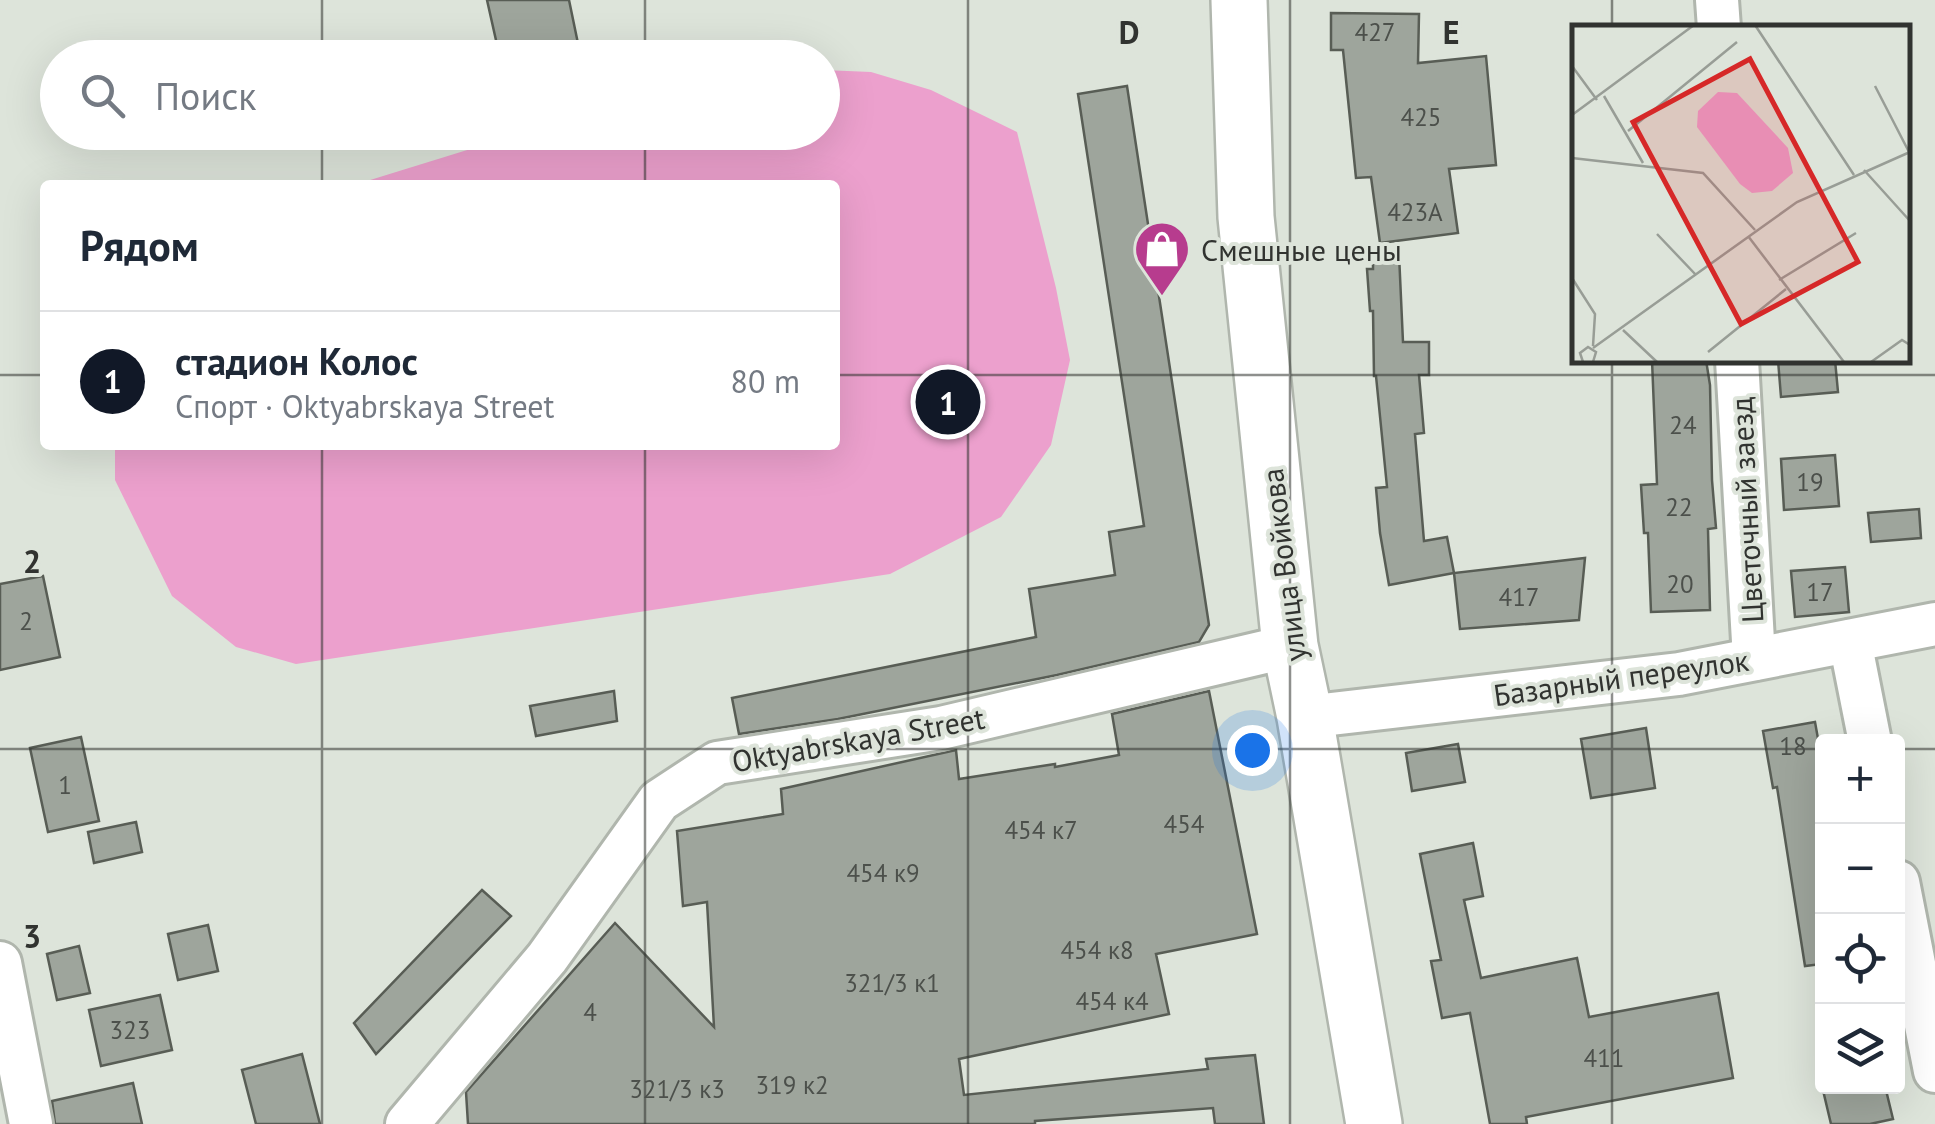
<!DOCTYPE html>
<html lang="ru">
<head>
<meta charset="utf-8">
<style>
	body { margin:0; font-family:"PT Sans",sans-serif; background:#f2f2f3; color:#1f2937 }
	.controls { position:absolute; right:30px; bottom:30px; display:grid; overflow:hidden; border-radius:10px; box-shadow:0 10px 40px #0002 }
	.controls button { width:90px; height:90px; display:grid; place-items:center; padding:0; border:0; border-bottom:2px solid #e0e1e3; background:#fff; color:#1f2937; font:50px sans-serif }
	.you { position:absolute; left:1252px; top:750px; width:35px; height:35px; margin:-25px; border:8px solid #fff; border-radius:50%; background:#1a73e8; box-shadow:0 0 0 15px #1a73e833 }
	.badge { display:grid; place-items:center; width:65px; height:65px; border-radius:50%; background:#111827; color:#fff; font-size:32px; font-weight:700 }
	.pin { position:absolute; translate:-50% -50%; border:5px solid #fff; box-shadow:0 2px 10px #0006 }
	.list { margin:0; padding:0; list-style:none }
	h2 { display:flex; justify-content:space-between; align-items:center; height:130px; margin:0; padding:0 40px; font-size:42px }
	h2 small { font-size:32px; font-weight:400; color:#747a83 }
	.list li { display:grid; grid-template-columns:65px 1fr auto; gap:30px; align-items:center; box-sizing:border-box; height:140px; padding:0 40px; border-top:2px solid #e0e1e3 }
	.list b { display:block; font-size:38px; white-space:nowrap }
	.list p { margin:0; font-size:32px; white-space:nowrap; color:#747a83 }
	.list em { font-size:32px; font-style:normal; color:#747a83 }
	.icon { flex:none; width:55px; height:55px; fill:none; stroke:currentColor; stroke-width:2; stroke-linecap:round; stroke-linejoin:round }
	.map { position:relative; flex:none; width:1935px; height:1124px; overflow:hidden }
	.search { position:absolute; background:#fff; box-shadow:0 10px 40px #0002; left:40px; top:40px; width:800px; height:110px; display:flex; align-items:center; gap:25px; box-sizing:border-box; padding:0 35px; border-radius:55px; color:#747a83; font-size:38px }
	.panel { position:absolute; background:#fff; box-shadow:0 10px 40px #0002; left:40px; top:180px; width:800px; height:270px; border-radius:10px }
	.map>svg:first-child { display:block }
	.green { fill:#eca0cd }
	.building { fill:#9ea59c; stroke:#585d55; stroke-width:2.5 }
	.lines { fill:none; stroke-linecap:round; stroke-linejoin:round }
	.street-casing { stroke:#b0b6ad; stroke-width:48 }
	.secondary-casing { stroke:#b0b6ad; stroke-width:60 }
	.street { stroke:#fff; stroke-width:42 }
	.secondary { stroke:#fff; stroke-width:55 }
	.grid { fill:none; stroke:#313330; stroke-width:2.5; stroke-opacity:0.55 }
	.labels { text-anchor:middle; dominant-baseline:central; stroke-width:8; stroke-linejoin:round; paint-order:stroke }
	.number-label { font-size:25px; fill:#4c504b }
	.poi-label { font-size:30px; fill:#313330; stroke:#dde4da; text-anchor:start }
	.street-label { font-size:30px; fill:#313330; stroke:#dde4da }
	.inset-road { fill:none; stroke:#989d96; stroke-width:2.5 }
	.view { fill:#d62828; fill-opacity:0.15; stroke:#d62828; stroke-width:5 }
	.inset-edge { fill:none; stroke:#313330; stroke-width:5 }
	.grid-label { font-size:32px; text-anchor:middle; font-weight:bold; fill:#313330; stroke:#dde4da; stroke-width:8; stroke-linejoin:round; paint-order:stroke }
</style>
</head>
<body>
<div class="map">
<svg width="1935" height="1124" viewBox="0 0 1935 1124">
	<rect width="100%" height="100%" fill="#dde4da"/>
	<!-- green -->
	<polygon class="green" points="823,70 871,72 931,90 1017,132 1056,288 1070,360 1051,445 1001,517 890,574 296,664 236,647 172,596 115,480 115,445 835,445 835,185 354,185 522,133 822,132"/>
	<!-- building -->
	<g class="building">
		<polygon points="487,0 569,0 581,58 500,58"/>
		<polygon points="1331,13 1419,14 1418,63 1486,56 1496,165 1449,169 1458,233 1380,243 1371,177 1356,178 1343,50 1331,50"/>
		<polygon points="1127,86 1209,625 1199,642 1057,675 838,719 739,734 732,698 1036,637 1029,589 1115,575 1109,532 1144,526 1078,94"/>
		<polygon points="1373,254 1399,254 1403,342 1429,342 1429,375 1419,375 1424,433 1415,434 1424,541 1447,537 1454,573 1389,585 1380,533 1376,488 1387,487 1376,376 1374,376 1373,311 1370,311 1367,269 1373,269"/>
		<polygon points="1652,360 1706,360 1710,385 1712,480 1716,528 1708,529 1710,610 1651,612 1648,533 1644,533 1641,485 1657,484"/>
		<polygon points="1778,360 1835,360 1838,392 1781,397"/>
		<polygon points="1835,455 1839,506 1784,510 1781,459"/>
		<polygon points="1919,509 1921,538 1871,542 1868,513"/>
		<polygon points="1585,558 1579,620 1460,629 1454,573"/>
		<polygon points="1845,567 1849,612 1795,617 1791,571"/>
		<polygon points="43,576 60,657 0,670 0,584"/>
		<polygon points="614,691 617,721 536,736 530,706"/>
		<polygon points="1209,691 1257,934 1156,954 1169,1014 959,1059 964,1095 1208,1069 1206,1059 1255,1055 1264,1124 1215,1124 1213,1108 1035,1121 1035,1124 468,1124 466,1092 615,923 714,1027 707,902 683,906 677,831 783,814 781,789 956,750 959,779 1055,764 1055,767 1119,755 1112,714"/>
		<polygon points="1815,722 1822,761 1822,964 1805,966 1777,787 1773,788 1763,731"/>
		<polygon points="1646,728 1655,788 1591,798 1581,739"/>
		<polygon points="81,737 99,821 48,832 30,748"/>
		<polygon points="1458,744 1465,782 1412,791 1406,753"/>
		<polygon points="136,822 142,852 94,863 88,832"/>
		<polygon points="1473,843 1483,896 1464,900 1481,978 1577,958 1589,1017 1718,993 1733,1078 1526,1117 1527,1124 1490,1124 1470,1013 1442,1018 1431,961 1441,960 1420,854"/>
		<polygon points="482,890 511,916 376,1054 354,1023"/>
		<polygon points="208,925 218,971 178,980 168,934"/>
		<polygon points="79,946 90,993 57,1000 47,954"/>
		<polygon points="160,995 172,1050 101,1066 89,1010"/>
		<polygon points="302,1054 320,1124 256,1124 242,1070"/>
		<polygon points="133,1083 142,1124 55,1124 52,1101"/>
		<polygon points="1822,1086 1885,1086 1893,1119 1870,1124 1831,1124"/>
	</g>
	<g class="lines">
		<!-- street casing -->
		<g class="street-casing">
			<g id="street">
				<polyline points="1717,0 1719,28"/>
				<polyline points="1737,360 1754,659"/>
				<polyline points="1850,641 1870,742"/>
				<polyline points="1305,717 1679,674 1935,624"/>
				<polyline points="1898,882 1935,1071"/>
				<polyline points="0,963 31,1124"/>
				<polyline points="407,1124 547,958 659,801 717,763 941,728 1290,646"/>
			</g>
		</g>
		<!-- secondary casing -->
		<g class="secondary-casing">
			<polyline id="secondary" points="1239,0 1246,217 1290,646 1305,717 1374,1124"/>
		</g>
		<!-- street -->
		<use href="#street" class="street"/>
		<!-- secondary -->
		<use href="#secondary" class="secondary"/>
	</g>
	<!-- grid -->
	<path class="grid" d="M322,0V58M645,0V58M968,0V1124M1290,0V1124M1612,0V28M322,132V185M645,132V185M1612,360V1124M0,375H45M835,375H1935M322,445V1124M645,445V1124M0,749H1822M1898,749H1935"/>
	<!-- icons -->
	<defs>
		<g id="shop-pin" transform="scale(2.875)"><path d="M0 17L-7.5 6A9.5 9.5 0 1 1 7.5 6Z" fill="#b73c8e" stroke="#dde4da"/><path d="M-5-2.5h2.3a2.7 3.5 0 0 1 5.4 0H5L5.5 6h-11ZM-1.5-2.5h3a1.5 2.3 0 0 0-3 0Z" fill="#fff"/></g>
	</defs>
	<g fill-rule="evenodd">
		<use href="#shop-pin" x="1162" y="249"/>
	</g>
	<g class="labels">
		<!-- number labels -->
		<g class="number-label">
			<text x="1375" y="32">427</text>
			<text x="1421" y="117">425</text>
			<text x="1415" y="212">423А</text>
			<text x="1683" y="425">24</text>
			<text x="1810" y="482">19</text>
			<text x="1679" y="507">22</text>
			<text x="1680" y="584">20</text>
			<text x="1820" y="592">17</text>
			<text x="1519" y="597">417</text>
			<text x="26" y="621">2</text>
			<text x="1793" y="746">18</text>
			<text x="65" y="785">1</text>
			<text x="1184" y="824">454</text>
			<text x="1041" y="830">454 к7</text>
			<text x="883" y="873">454 к9</text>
			<text x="1097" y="950">454 к8</text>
			<text x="892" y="983">321/3 к1</text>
			<text x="1112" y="1001">454 к4</text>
			<text x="590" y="1012">4</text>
			<text x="130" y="1030">323</text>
			<text x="1604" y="1058">411</text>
			<text x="792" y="1085">319 к2</text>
			<text x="677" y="1089">321/3 к3</text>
		</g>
		<!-- poi labels -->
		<g class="poi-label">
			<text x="1201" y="249">Смешные цены</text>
		</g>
		<!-- street labels -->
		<g class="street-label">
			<text transform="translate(1746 510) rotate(-93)">Цветочный заезд</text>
			<text transform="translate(1283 565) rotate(-97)">улица Войкова</text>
			<text transform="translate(1621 677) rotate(-8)">Базарный переулок</text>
			<text transform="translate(858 739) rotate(-10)">Oktyabrskaya Street</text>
		</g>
	</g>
	<!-- overview -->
	<g transform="translate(1572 25)">
		<rect width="338" height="338" fill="#dde4da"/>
		<path d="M146,67L165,68L216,123L221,148L200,166L180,168L168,159L125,102L126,86Z" fill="#eca0cd"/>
		<path class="inset-road" d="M183,0L282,150M0,41L25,75M303,61L337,127M32,71L71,138M0,90L122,0M56,106L165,17M0,133L131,148L183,205M292,145L338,196M85,209L124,250M176,211L272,337M0,253L23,289L21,321M207,255L284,208M51,305L85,337M21,323L225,177L338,127M136,327L214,264M11,337L8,328L16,322L24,327L21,337M299,337L330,315L338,320"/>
		<path class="view" d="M178,34L286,237L169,299L61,97Z"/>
		<rect width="338" height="338" class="inset-edge"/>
	</g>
	<g class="grid-label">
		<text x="1129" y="44">D</text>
		<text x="1451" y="44">E</text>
		<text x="32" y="573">2</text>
		<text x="32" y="948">3</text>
	</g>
</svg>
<div class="controls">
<button>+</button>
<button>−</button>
<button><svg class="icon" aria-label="locate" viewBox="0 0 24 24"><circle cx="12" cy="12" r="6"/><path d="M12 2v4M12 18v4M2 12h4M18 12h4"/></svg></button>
<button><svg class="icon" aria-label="layers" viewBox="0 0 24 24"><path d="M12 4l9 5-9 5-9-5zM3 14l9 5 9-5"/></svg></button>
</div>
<div class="you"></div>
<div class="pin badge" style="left:948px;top:402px">1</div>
<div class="search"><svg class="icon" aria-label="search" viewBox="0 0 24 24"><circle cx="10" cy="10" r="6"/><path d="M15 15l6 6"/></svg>Поиск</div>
<section class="panel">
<h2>Рядом<small></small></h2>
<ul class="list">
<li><span class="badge">1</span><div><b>стадион Колос</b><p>Спорт · Oktyabrskaya Street</p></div><em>80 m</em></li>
</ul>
</section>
</div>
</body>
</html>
